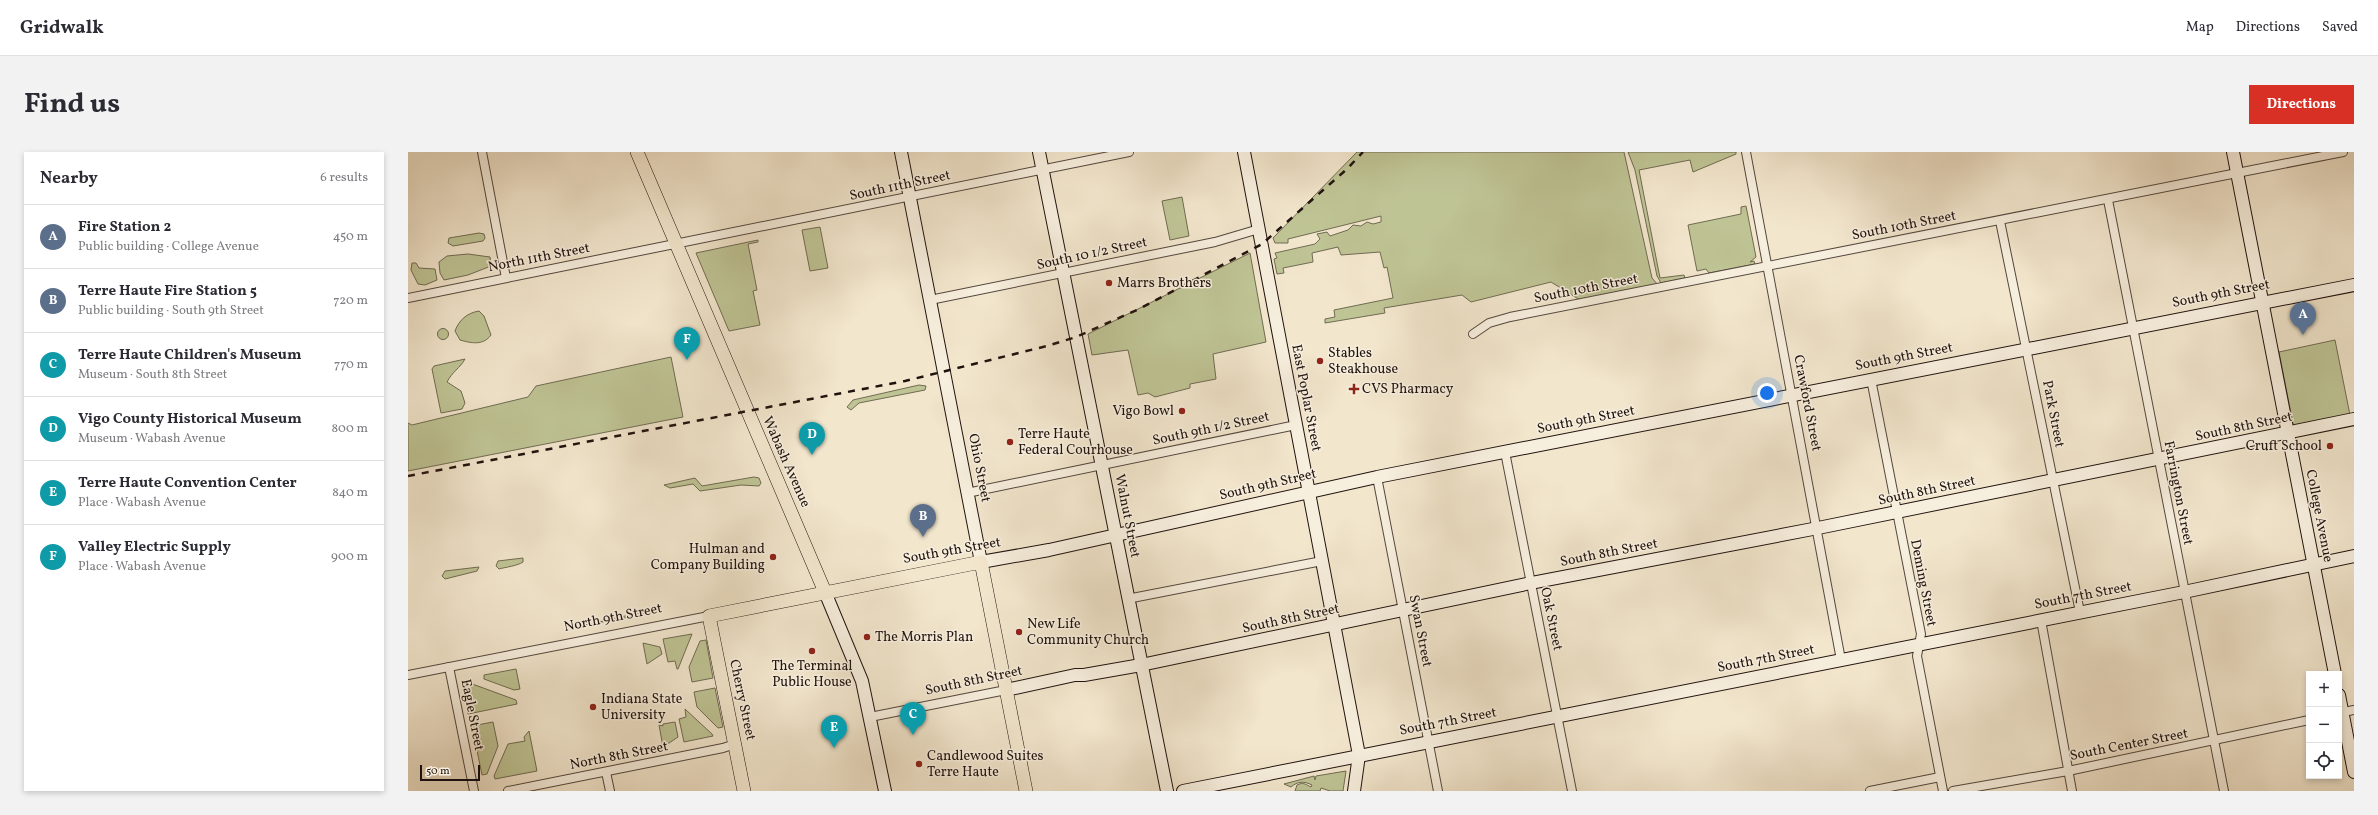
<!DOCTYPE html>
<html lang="en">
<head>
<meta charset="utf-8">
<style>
	body { margin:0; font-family:Vollkorn,serif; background:#f2f2f3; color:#2b2b33 }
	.controls { position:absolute; right:12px; bottom:12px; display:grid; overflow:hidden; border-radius:0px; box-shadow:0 2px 6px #0003 }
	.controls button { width:36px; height:36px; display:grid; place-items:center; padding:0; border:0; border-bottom:1px solid #e1e1e2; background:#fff; color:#2b2b33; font:20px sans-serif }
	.scale { position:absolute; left:12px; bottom:10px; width:60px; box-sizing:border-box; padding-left:4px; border:2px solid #20120e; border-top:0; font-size:11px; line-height:14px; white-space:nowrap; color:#20120e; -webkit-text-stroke:3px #f7efde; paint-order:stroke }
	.you { position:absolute; left:1359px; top:241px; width:14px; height:14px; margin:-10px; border:3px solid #fff; border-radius:50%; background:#1a73e8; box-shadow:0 0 0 6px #1a73e833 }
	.badge { display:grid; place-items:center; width:26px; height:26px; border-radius:50%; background:#d93025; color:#fff; font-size:13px; font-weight:700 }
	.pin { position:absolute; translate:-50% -33px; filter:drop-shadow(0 1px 2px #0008) }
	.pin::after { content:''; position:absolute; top:21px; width:14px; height:12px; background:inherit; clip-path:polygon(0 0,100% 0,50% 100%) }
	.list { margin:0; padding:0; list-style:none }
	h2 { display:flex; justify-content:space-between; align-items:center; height:52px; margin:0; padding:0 16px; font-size:17px }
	h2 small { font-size:13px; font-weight:400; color:#7c7c81 }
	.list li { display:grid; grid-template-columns:26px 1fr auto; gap:12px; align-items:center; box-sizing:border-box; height:64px; padding:0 16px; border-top:1px solid #e1e1e2 }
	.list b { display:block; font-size:15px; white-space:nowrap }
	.list p { margin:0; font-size:13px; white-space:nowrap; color:#7c7c81 }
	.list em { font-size:13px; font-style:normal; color:#7c7c81 }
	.icon { flex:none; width:22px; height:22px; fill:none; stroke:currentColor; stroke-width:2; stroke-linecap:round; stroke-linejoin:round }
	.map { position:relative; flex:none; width:1946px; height:639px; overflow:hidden; border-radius:0px }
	header { display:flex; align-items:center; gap:24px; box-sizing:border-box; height:56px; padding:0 20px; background:#fff; border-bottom:1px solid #e1e1e2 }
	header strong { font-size:19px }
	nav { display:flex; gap:22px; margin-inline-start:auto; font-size:14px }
	.intro { display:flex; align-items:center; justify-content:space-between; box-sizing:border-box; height:96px; padding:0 24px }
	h1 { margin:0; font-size:28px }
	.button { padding:10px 18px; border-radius:0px; background:#d93025; color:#fff; font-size:14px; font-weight:700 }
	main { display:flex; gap:24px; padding:0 24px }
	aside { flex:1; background:#fff; border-radius:0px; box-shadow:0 2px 6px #0003 }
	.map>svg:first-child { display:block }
	.green { fill:#bfc495; stroke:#706b52 }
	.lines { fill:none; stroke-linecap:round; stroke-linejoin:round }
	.street-casing { stroke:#54473e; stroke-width:10 }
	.secondary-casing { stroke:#20120e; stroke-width:14 }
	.primary-casing { stroke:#20120e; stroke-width:14 }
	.street { stroke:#f7efde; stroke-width:8 }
	.secondary { stroke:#f7efde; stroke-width:12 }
	.primary { stroke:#f2e6cd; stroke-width:13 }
	.rail { stroke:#20120e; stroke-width:2.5; stroke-dasharray:7 7; stroke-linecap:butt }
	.poi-dot { fill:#8f2418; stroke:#f7efde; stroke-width:1.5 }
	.labels { text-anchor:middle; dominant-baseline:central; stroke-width:3; stroke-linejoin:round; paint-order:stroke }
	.street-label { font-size:14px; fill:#20120e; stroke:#f7efde }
	.poi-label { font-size:14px; fill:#20120e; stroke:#f7efde; text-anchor:start }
</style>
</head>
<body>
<header>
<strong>Gridwalk</strong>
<nav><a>Map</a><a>Directions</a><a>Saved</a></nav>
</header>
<div class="intro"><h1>Find us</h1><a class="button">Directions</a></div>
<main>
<aside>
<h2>Nearby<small>6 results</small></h2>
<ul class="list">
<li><span class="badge" style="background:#5c6f8a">A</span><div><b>Fire Station 2</b><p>Public building · College Avenue</p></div><em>450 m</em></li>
<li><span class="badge" style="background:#5c6f8a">B</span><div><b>Terre Haute Fire Station 5</b><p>Public building · South 9th Street</p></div><em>720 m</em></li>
<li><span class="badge" style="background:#0f9aa8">C</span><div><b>Terre Haute Children's Museum</b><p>Museum · South 8th Street</p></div><em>770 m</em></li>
<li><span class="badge" style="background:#0f9aa8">D</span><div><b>Vigo County Historical Museum</b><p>Museum · Wabash Avenue</p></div><em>800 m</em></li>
<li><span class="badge" style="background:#0f9aa8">E</span><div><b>Terre Haute Convention Center</b><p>Place · Wabash Avenue</p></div><em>840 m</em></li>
<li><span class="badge" style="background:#0f9aa8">F</span><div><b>Valley Electric Supply</b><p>Place · Wabash Avenue</p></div><em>900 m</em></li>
</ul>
</aside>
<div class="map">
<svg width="1946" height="639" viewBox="0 0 1946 639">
	<rect width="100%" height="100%" fill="#f2e6cd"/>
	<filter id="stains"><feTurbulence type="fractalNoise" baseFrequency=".005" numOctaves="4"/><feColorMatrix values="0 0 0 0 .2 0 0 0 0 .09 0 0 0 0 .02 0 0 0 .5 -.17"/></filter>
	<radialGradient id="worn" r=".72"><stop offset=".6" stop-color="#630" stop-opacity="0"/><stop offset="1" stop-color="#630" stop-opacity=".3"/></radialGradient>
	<!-- green -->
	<g class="green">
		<polygon points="949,0 1216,0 1244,126 1250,133 1172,148 1143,130 1063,150 1054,143 976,156 977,161 917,171 917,167 927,165 926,158 985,146 979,115 976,116 972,100 933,103 930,95 904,101 905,110 875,116 876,121 869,122 866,107 869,106 867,101 907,92 912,87 909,82 919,80 922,84 940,78 945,73 953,74 959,70 965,72 973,70 973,64 880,87 880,91 867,91 865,86"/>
		<polygon points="1220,0 1328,0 1328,2 1285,20 1282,8 1231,18 1252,126 1276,123 1277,126 1253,131 1249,124 1227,18"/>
		<polygon points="774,45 781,84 762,88 754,49"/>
		<polygon points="1338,54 1348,105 1342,110 1346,109 1347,112 1301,121 1298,117 1289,119 1280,73 1333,62 1333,55"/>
		<polygon points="412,75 420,116 402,119 394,78"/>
		<polygon points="71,81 76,82 77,86 75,89 45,94 40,91 41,86"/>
		<polygon points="350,88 350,90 340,92 349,138 345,139 352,173 321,179 288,101"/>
		<polygon points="842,101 858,190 805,202 808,227 782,232 782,236 747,245 740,241 730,243 720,198 684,203 680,182"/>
		<polygon points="60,102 82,105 83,114 60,123 36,128 32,121 31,110 39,104"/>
		<polygon points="4,111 8,111 11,116 27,117 29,128 17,133 10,132 3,118"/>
		<path d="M71,159L76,164L83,183C75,194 63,191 52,188L47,179C51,168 59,161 71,159Z"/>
		<circle cx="35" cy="182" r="5.5"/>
		<polygon points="1927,188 1942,263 1886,277 1871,200"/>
		<polygon points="263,205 275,265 0,319 0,271 4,273 120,245 128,234"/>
		<path d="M57,207C52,216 44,220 39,230L53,239L57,251L54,257L33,261L24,217L26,214Z"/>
		<polygon points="511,233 518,234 517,238 451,251 443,258 439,255 445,248"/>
		<polygon points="346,325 351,326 353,331 351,334 333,333 292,339 285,332 262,336 256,333 287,326 294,334"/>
		<path d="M115,406V410C109,414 98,415 91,417L88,414L90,409Z"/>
		<polygon points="71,415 69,419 37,427 34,424 37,419"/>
		<polygon points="235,460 236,462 233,463 177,473"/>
		<polygon points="284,482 270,517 269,517 267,509 260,510 255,487"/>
		<polygon points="298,488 305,526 284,530 281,515 292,489"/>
		<polygon points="235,491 252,495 254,502 239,512"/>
		<polygon points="108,517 112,537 106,538 76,527 76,523"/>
		<polygon points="59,530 108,548 109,552 60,562 54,531"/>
		<polygon points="307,536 315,575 310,576 289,555 286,540"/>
		<polygon points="277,557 304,582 305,584 276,590 271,567 278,565"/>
		<polygon points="85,570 90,594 79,622 74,623 64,574"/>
		<polygon points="267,570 270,585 255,595 251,573 255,574 255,572"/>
		<polygon points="121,579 129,619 87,627 86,624 100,592 117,589 116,585"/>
		<path d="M938,619L935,639H922L913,636L912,639H887L889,633C895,630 897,632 903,635L904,633C896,629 890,629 883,635L876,632L906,624L907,628L908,624Z"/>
	</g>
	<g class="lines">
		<!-- street casing -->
		<g class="street-casing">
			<g id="street">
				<polyline points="74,0 98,126"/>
				<polyline points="1338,0 1433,508"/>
				<polyline points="1700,48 1816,639"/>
				<polyline points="1592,69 1672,460"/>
				<polyline points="0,146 721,0"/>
				<polyline points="522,148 807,90 851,77"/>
				<polyline points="1065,182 1081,171 1102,165 1935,0"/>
				<polyline points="1463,227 1513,482 1509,504 1535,639"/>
				<polyline points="1097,300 1164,639"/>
				<polyline points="969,325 1030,639"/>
				<polyline points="559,341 888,273"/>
				<polyline points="719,447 914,409"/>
				<polyline points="1633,468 1664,639"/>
				<polyline points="41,515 66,639"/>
				<polyline points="0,523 301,464"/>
				<polyline points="1931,561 1946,558"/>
				<polyline points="462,565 598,538"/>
				<polyline points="198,620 202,639"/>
				<polyline points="100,639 315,596 327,592"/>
				<polyline points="1462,639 1532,625"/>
				<polyline points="1545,639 1660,619 1901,568"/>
			</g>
		</g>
		<!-- secondary casing -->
		<g class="secondary-casing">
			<g id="secondary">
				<polyline points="493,0 573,410 641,398 969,325 1946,133"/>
				<polyline points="631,0 759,639"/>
				<polyline points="836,0 951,603 946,639"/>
				<polyline points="1825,0 1927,522"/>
				<polyline points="417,440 454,529 477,639"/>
				<polyline points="598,538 667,523 676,523 733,513 1123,431 1410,376 1946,267"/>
				<polyline points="1931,543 1946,620"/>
				<polyline points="775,639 1776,440 1946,404"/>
			</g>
		</g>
		<!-- primary casing -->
		<g class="primary-casing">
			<g id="primary">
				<polyline points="229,0 417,440"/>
				<polyline points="336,639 301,464 573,410 618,639"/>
			</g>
		</g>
		<!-- street -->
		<use href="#street" class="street"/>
		<!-- secondary -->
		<use href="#secondary" class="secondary"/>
		<!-- primary -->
		<use href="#primary" class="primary"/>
		<!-- rail -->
		<polyline class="rail" points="0,324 497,229 639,194 668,185 731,157 854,92 939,17 955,0"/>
	</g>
	<!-- markers -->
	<g class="poi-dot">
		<circle cx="701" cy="131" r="4"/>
		<circle cx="912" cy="209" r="4"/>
		<path d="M944 231h4v4h4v4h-4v4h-4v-4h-4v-4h4z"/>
		<circle cx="774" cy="259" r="4"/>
		<circle cx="602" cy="290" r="4"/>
		<circle cx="1922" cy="294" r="4"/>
		<circle cx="365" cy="405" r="4"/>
		<circle cx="611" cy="480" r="4"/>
		<circle cx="459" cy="485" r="4"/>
		<circle cx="404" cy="499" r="4"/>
		<circle cx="185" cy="555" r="4"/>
		<circle cx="511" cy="612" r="4"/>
	</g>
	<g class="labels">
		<!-- street labels -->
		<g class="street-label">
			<text transform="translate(492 34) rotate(-12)">South 11th Street</text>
			<text transform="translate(1496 74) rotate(-11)">South 10th Street</text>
			<text transform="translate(684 102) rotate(-12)">South 10 1/2 Street</text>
			<text transform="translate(131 106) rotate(-11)">North 11th Street</text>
			<text transform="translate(1178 137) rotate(-11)">South 10th Street</text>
			<text transform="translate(1813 142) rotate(-11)">South 9th Street</text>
			<text transform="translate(1496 205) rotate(-11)">South 9th Street</text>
			<text transform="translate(898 246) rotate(79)">East Poplar Street</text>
			<text transform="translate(1399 251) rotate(79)">Crawford Street</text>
			<text transform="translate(1645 262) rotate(79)">Park Street</text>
			<text transform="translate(1178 268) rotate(-11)">South 9th Street</text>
			<text transform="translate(1836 275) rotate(-12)">South 8th Street</text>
			<text transform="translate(803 277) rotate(-12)">South 9th 1/2 Street</text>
			<text transform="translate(378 310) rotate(66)">Wabash Avenue</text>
			<text transform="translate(571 316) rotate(79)">Ohio Street</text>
			<text transform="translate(860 333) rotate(-13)">South 9th Street</text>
			<text transform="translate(1519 339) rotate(-12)">South 8th Street</text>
			<text transform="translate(1770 341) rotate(79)">Farrington Street</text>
			<text transform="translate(719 364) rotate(79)">Walnut Street</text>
			<text transform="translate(1911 364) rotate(79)">College Avenue</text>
			<text transform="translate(544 399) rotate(-10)">South 9th Street</text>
			<text transform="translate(1201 401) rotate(-11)">South 8th Street</text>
			<text transform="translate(1515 431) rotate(79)">Deming Street</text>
			<text transform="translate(1675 444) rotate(-11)">South 7th Street</text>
			<text transform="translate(205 466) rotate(-11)">North 9th Street</text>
			<text transform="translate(883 467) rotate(-12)">South 8th Street</text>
			<text transform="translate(1143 467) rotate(78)">Oak Street</text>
			<text transform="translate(1012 479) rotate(79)">Swan Street</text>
			<text transform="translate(1358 507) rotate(-11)">South 7th Street</text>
			<text transform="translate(566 529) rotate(-12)">South 8th Street</text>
			<text transform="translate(334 548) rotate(78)">Cherry Street</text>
			<text transform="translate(64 563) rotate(79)">Eagle Street</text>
			<text transform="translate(1040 570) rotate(-11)">South 7th Street</text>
			<text transform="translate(1721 593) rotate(-11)">South Center Street</text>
			<text transform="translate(211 604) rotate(-11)">North 8th Street</text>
		</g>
		<!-- poi labels -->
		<g class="poi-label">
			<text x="709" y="131">Marrs Brothers</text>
			<text x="920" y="201">Stables<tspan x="920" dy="16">Steakhouse</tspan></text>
			<text x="954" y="237">CVS Pharmacy</text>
			<text x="766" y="259" text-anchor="end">Vigo Bowl</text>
			<text x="610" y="282">Terre Haute<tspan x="610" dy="16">Federal Courhouse</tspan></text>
			<text x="1914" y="294" text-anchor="end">Cruft School</text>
			<text x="357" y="397" text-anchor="end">Hulman and<tspan x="357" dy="16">Company Building</tspan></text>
			<text x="619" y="472">New Life<tspan x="619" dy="16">Community Church</tspan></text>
			<text x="467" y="485">The Morris Plan</text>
			<text x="404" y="514" text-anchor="middle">The Terminal<tspan x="404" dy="16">Public House</tspan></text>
			<text x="193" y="547">Indiana State<tspan x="193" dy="16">University</tspan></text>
			<text x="519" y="604">Candlewood Suites<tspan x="519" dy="16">Terre Haute</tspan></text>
		</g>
	</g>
	<rect width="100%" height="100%" filter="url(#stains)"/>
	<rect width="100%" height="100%" fill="url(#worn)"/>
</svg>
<div class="controls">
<button>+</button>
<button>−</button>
<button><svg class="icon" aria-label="locate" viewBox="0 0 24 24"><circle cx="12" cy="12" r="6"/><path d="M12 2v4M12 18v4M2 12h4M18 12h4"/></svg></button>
</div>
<div class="scale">50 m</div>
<div class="you"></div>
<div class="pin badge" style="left:1895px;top:183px;background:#5c6f8a">A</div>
<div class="pin badge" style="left:515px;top:385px;background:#5c6f8a">B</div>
<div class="pin badge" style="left:505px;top:583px;background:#0f9aa8">C</div>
<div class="pin badge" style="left:404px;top:303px;background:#0f9aa8">D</div>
<div class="pin badge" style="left:426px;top:596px;background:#0f9aa8">E</div>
<div class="pin badge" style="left:279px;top:208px;background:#0f9aa8">F</div>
</div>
</main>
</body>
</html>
